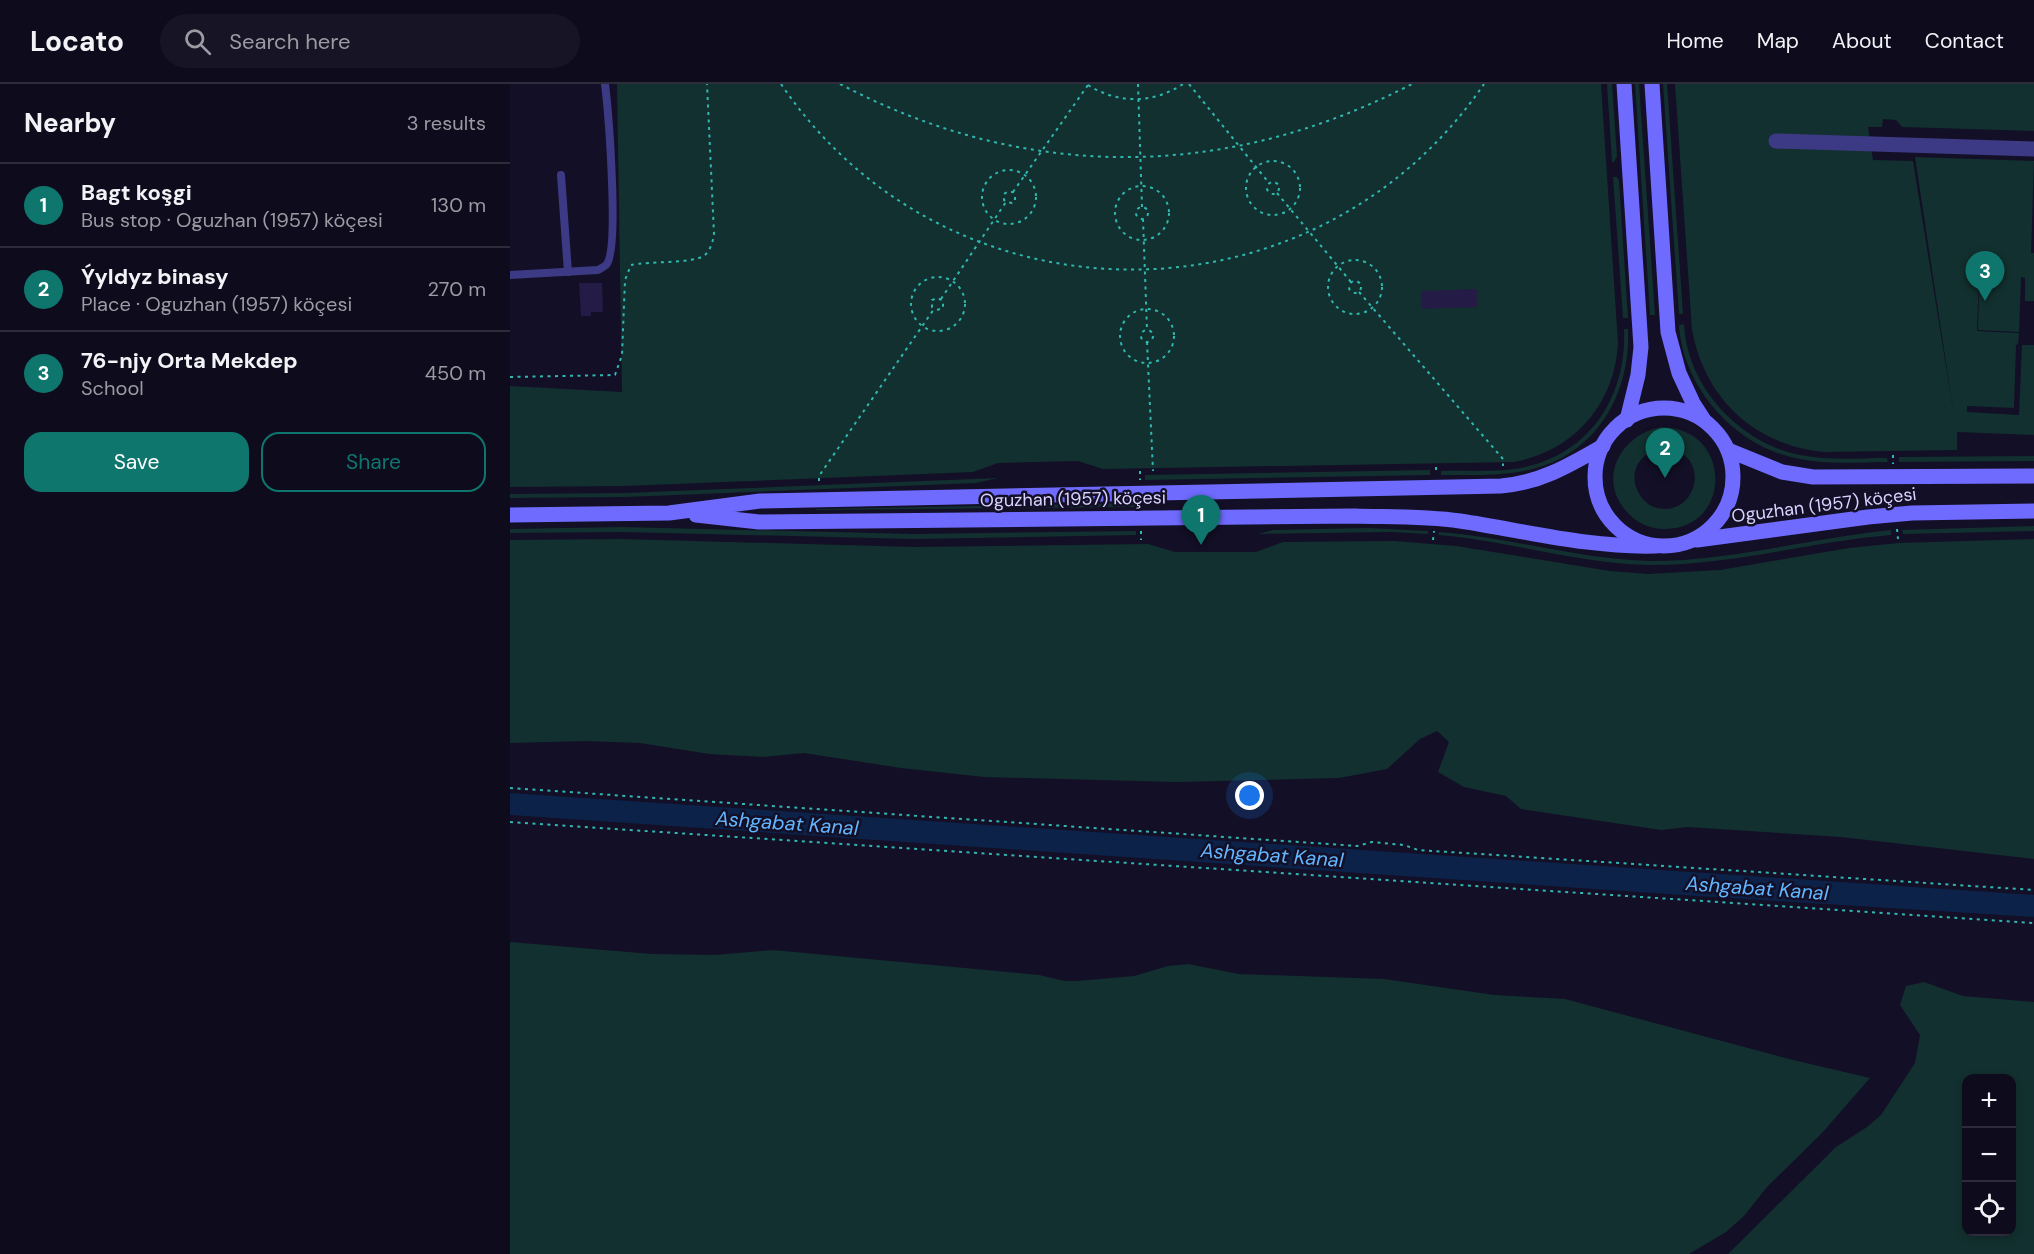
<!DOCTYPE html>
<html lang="en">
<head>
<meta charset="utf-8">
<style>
	body { margin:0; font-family:"DM Sans",sans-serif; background:#171425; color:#f1f3f6 }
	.controls { position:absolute; right:18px; bottom:18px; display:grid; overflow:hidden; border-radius:12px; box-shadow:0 3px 9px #0003 }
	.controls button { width:54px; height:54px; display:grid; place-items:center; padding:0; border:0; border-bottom:2px solid #2e2b3b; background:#0e0b1c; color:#f1f3f6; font:30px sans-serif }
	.you { position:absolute; left:740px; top:712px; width:21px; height:21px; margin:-15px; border:4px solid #fff; border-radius:50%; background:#1a73e8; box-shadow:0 0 0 9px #1a73e833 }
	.badge { display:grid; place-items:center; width:39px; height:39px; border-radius:50%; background:#0f766e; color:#fff; font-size:20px; font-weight:700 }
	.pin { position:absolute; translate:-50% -50px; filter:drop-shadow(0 2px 3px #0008) }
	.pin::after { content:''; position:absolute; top:32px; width:21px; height:18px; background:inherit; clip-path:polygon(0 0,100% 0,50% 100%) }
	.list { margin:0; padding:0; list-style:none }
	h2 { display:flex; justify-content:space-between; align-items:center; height:78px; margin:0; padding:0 24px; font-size:26px }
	h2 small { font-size:20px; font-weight:400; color:#9b9ba3 }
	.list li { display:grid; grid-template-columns:39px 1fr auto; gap:18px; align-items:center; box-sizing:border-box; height:84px; padding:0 24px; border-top:2px solid #2e2b3b }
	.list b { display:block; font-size:22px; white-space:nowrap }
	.list p { margin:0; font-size:20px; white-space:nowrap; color:#9b9ba3 }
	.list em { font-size:20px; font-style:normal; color:#9b9ba3 }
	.actions { display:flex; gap:12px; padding:18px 24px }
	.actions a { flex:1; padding:14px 0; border:2px solid #0f766e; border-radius:18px; text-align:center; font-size:21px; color:#0f766e }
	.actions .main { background:#0f766e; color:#fff }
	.icon { flex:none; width:33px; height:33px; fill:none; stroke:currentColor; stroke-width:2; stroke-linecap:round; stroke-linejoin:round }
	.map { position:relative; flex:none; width:1524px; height:1170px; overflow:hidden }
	header { display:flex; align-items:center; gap:36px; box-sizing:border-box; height:84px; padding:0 30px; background:#0e0b1c; border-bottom:2px solid #2e2b3b }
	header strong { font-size:28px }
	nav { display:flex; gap:33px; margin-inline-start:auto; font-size:21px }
	.search { width:420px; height:54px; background:#171425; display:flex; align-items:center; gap:15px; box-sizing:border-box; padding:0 21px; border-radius:33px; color:#9b9ba3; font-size:22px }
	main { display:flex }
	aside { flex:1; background:#0e0b1c }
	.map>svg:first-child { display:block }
	.green { fill:#12302f; fill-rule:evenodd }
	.water { fill:#0c2248 }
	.building { fill:#241b47 }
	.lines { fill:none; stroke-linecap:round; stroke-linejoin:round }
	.path { stroke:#2fb8b0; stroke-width:2; stroke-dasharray:3 4.5; stroke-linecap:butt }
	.lane { stroke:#3d3a85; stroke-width:8 }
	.street { stroke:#3d3a85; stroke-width:15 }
	.secondary { stroke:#6f6bff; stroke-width:15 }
	.labels { text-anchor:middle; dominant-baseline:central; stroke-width:5; stroke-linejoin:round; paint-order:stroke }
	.street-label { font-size:18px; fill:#d9d4ff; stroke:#130f26 }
	.water-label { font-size:20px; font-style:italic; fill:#62b6ff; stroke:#130f26 }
</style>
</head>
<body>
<header>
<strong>Locato</strong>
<div class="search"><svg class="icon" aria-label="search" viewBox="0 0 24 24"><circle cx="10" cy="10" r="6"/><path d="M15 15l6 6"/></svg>Search here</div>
<nav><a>Home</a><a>Map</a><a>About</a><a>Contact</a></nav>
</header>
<main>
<aside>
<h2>Nearby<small>3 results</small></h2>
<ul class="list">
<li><span class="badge">1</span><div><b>Bagt koşgi</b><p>Bus stop · Oguzhan (1957) köçesi</p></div><em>130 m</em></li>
<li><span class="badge">2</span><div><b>Ýyldyz binasy</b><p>Place · Oguzhan (1957) köçesi</p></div><em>270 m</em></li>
<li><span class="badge">3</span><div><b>76-njy Orta Mekdep</b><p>School</p></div><em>450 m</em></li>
</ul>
<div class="actions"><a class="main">Save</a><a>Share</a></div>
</aside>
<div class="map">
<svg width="1524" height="1170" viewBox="0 0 1524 1170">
	<rect width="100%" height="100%" fill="#130f26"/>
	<!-- green -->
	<g class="green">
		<path d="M107,0H1091L1108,259C1105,320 1064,367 1004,378L593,385L568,377L488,379L463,388L114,402L0,403V302L112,308Z"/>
		<polygon points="1097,0 1102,0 1107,72 1104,78 1102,78"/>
		<polygon points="1125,0 1129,0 1145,231 1140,231"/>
		<polygon points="1153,0 1157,0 1173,230 1169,230"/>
		<path d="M1165,0H1524V47L1392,43L1386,36L1373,35L1372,43H1358L1363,76L1403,77L1444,332L1405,73L1524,77L1521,169H1524V217H1515V194L1511,193L1509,248L1468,246L1470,164L1467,247L1509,249L1508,260L1506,261L1504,324L1457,322V328L1509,331L1512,261H1524V351L1447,348V366L1314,368C1244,361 1195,315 1182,246Z"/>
		<polygon points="1103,93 1107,93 1109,97 1118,234 1113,234"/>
		<path d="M1174,240C1177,303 1230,359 1290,371C1319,377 1349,374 1377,374L1378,378C1349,378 1319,381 1290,375C1227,364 1173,305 1169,241Z"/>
		<path d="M1114,245H1118C1121,312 1084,374 1014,387C987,392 959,391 931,391V387C959,386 988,389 1015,383C1082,368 1117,310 1114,245Z"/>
		<path d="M1151,343C1224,344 1222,446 1154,445C1140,445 1127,439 1118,429C1086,396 1110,351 1151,343ZM1158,364C1204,373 1185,437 1144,423C1136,420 1129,412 1126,403C1119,381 1137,364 1158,364Z"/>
		<polygon points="1524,372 1524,377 1389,378 1389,373"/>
		<polygon points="920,386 920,391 635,396 635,391"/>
		<polygon points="488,394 466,399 115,413 0,414 0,410 115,409"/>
		<polygon points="625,419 626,423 306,426 306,425"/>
		<polygon points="1524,442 1524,447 1393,450 1392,446"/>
		<polygon points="111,443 404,450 626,447 626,451 404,455 111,448 0,449 0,445"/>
		<polygon points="857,444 918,447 918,450 881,448 748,450 763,446"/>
		<path d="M1381,446V451C1300,458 1223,481 1141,481C1069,480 1000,457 928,451L929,448C1000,453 1070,476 1141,477C1222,477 1300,454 1381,446Z"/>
		<polygon points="112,455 404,463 638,460 665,468 746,468 773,458 884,457 946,462 1100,487 1138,490 1210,486 1339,464 1389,459 1524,455 1524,775 1331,753 1178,743 1151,746 1011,725 996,712 954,703 928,688 939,658 927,647 910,655 877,685 829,694 666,698 474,693 391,684 294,669 253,673 199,670 130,659 75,657 0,659 0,456"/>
		<polygon points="0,858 142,870 205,871 263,866 529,891 555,897 567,897 624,892 658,882 678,880 729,890 874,895 984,911 1055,915 1279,975 1360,994 1312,1049 1257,1103 1234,1132 1216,1148 1179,1170 0,1170"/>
		<path d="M1414,898L1453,912L1524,918V1170H1218L1326,1063L1357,1043L1371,1031L1405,979L1410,951L1390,921L1396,902ZM1456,994H1502V1148H1456Z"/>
	</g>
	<!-- water -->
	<polygon class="water" points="0,709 1524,811 1524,833 1172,811 0,731"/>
	<!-- building -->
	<g class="building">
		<polygon points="69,199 92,199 93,228 81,228 81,232 71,232"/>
		<polygon points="967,205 967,223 912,225 911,207"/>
	</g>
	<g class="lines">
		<!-- path -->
		<g class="path">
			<path d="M271,0C439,248 805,247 974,0"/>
			<path d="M330,0C516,98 715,97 902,0"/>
			<polyline points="628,0 632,123"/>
			<polyline points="679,0 759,99"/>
			<path d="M578,1C608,20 643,20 673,0"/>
			<circle cx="763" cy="104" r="27"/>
			<circle cx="499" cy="113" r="27"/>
			<circle cx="763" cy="104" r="6"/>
			<circle cx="632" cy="129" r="27"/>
			<polyline points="503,108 578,1"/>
			<polyline points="767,109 841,198"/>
			<circle cx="632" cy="129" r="6"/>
			<polyline points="633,135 637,246"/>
			<circle cx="845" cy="203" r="27"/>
			<circle cx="428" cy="220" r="27"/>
			<circle cx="845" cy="203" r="6"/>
			<polyline points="849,208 993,375 993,382"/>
			<polyline points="431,215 496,118 502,119 505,117 505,111 503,108 497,108 494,110 494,116 496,118"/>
			<circle cx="637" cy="252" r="27"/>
			<circle cx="637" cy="252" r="6"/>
			<polyline points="637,258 643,387"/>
			<path d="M0,293L105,291L112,271L115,196L121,181C137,177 184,180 195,171C201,165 203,157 204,150L197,0"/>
			<polyline points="1383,371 1383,380"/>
			<polyline points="926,383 926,390"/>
			<polyline points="630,387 630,396"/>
			<polyline points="309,397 309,392 424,225 422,223 422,216 428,214 433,217 433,224 427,226 424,225"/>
			<polyline points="1387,445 1388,455"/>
			<polyline points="631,447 631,456"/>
			<polyline points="923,456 924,447"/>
			<polyline points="0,704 847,762 862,758 894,761 908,766 939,768 1524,806"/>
			<polyline points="0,738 1524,839"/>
		</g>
		<!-- lane -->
		<g class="lane">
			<polyline points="51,91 58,188"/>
			<path d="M0,191L88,186C88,186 95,182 96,181C110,167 98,25 95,0"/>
		</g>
		<!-- street -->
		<polyline class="street" points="1266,57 1524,65"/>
		<!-- secondary -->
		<g class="secondary">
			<polyline points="1114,0 1131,263 1128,291 1117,336"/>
			<polyline points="1142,0 1158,248 1169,289 1183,319 1194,336"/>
			<circle cx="1154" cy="393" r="69"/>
			<polyline points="1218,366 1272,388 1303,393 1524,392"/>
			<path d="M0,431L159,429L250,417L991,402C1030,399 1060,381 1093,362"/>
			<path d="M186,431L249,438L845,432C880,433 916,432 950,437C1016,447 1080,464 1146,462"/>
			<polyline points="1187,456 1358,433 1402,429 1524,427"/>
		</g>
	</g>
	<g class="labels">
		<!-- street labels -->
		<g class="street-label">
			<text transform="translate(563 415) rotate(-1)">Oguzhan (1957) köçesi</text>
			<text transform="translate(1314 421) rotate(-7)">Oguzhan (1957) köçesi</text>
		</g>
		<!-- water labels -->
		<g class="water-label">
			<text transform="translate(277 739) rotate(4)">Ashgabat Kanal</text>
			<text transform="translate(762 771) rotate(4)">Ashgabat Kanal</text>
			<text transform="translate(1247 804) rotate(4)">Ashgabat Kanal</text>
		</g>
	</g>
</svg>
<div class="controls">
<button>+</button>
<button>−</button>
<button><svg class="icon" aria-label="locate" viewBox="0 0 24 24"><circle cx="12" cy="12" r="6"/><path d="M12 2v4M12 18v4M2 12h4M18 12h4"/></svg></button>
</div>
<div class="you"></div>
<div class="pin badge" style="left:691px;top:461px">1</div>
<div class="pin badge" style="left:1155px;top:394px">2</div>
<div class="pin badge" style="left:1475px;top:217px">3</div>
</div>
</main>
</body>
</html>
